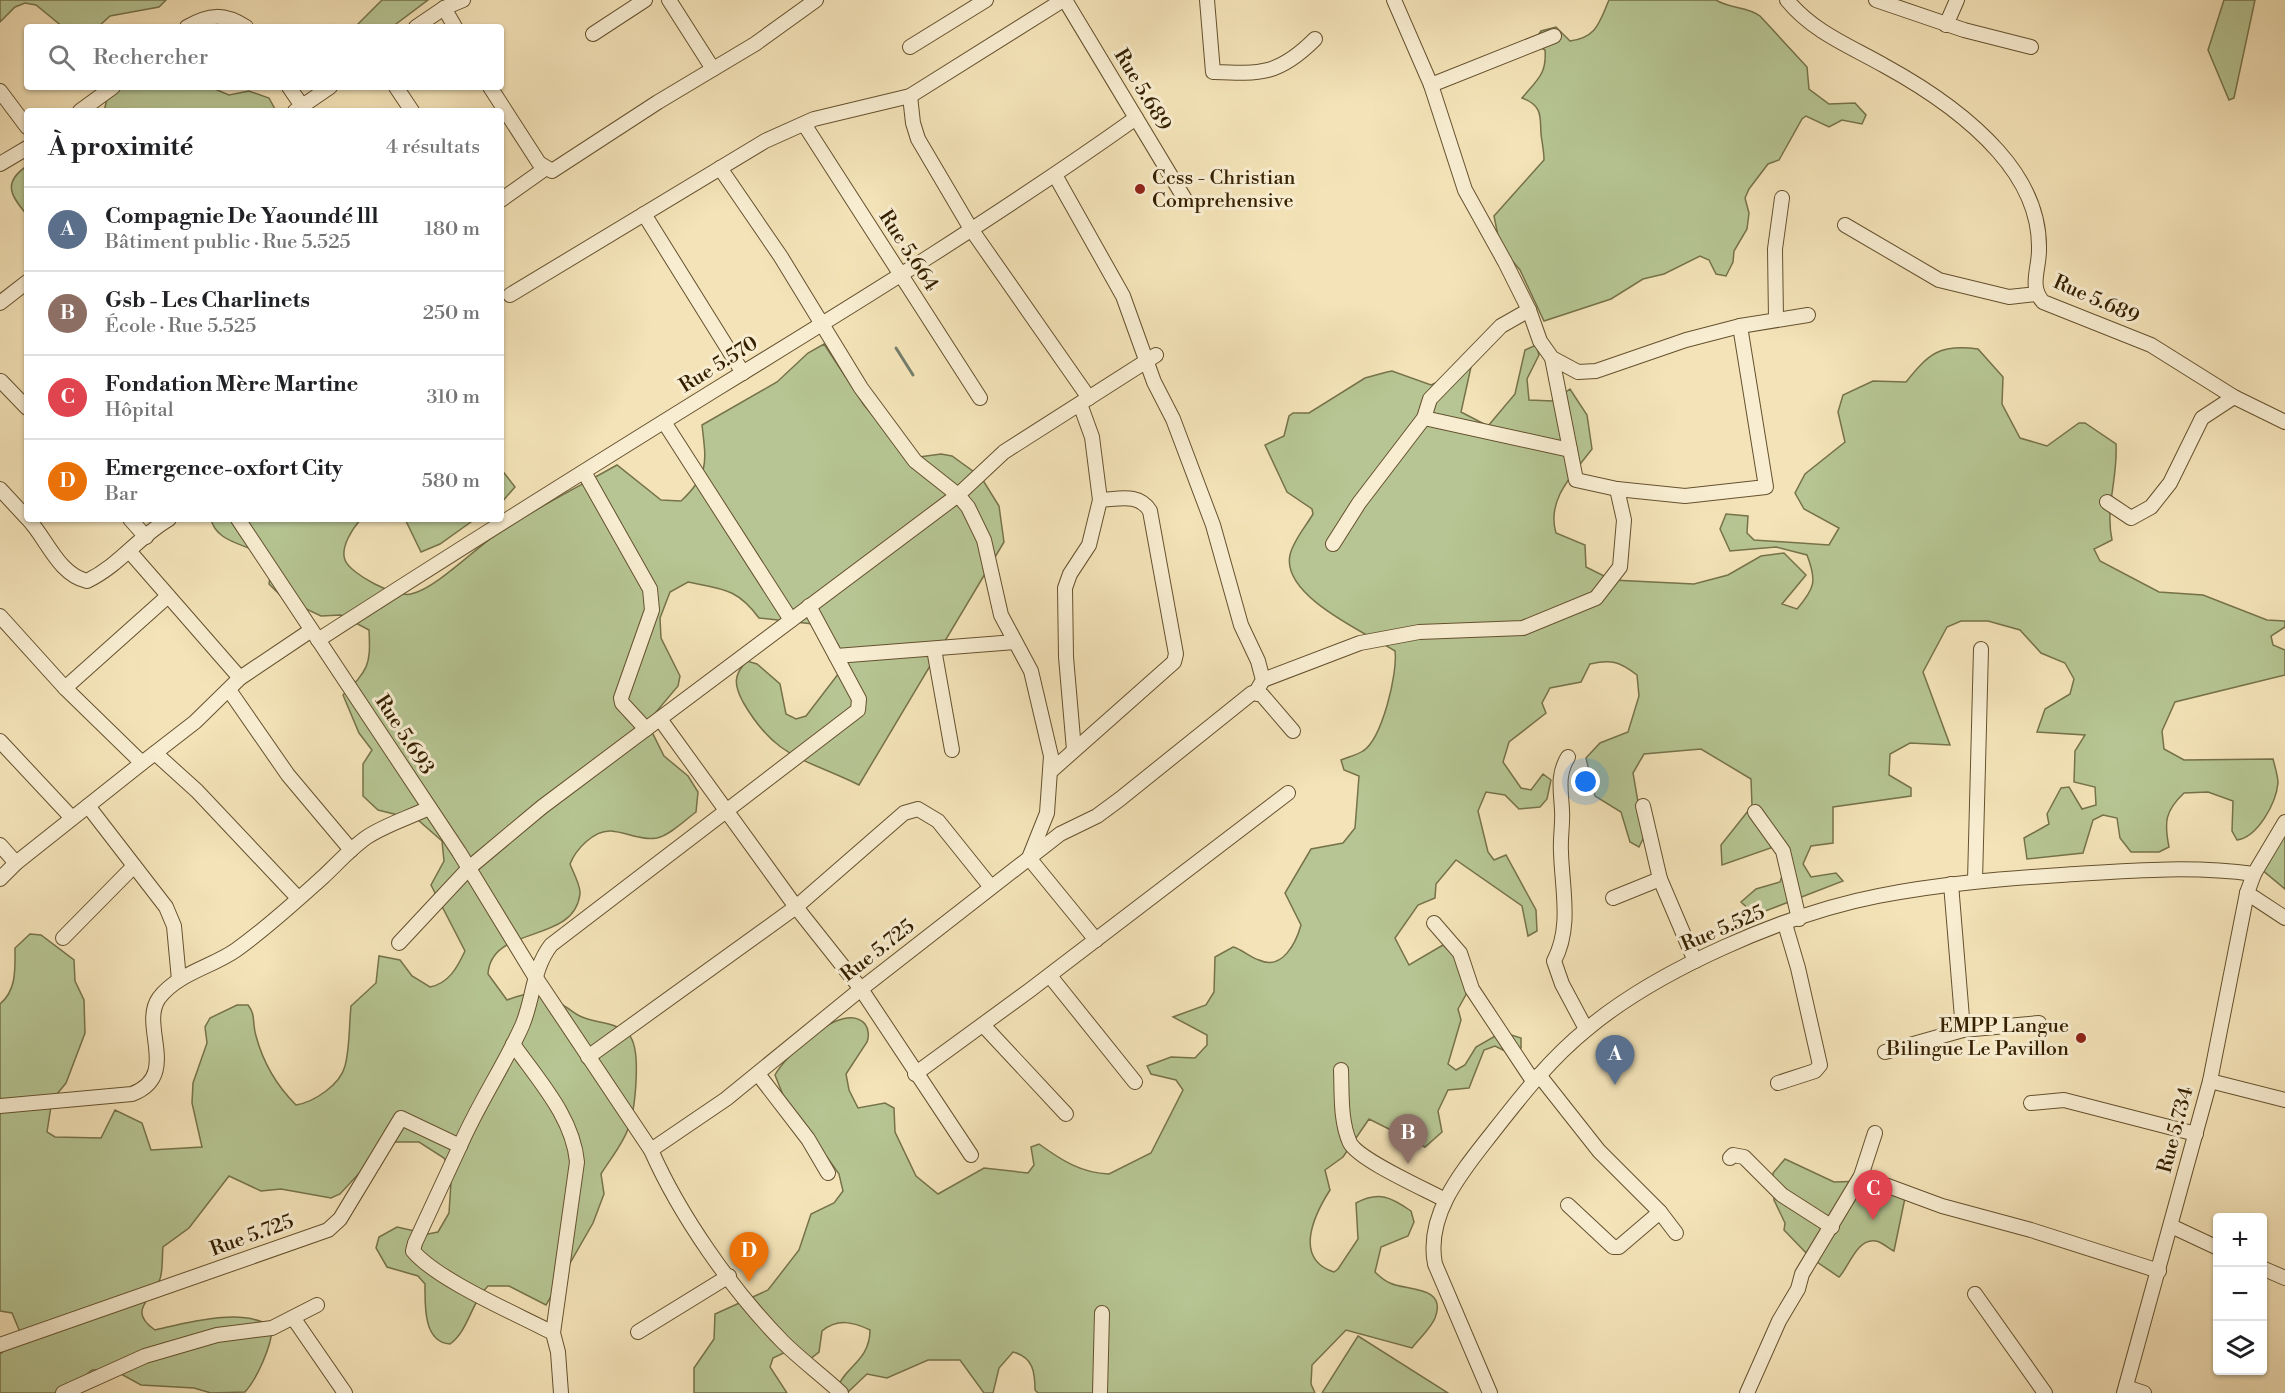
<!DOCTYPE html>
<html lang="fr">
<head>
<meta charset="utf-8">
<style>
	body { margin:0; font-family:"Libre Bodoni",serif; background:#f6f6f6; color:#202124 }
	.controls { position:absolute; right:18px; bottom:18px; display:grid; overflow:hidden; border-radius:6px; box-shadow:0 2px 4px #0004 }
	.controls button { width:54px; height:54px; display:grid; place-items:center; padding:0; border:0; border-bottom:2px solid #e0e0e0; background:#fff; color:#202124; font:30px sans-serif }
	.you { position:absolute; left:1586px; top:782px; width:21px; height:21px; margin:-15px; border:4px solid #fff; border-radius:50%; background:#1a73e8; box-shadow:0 0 0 9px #1a73e833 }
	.badge { display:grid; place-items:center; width:39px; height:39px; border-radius:50%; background:#b45309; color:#fff; font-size:20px; font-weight:700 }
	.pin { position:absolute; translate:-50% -50px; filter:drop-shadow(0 2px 3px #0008) }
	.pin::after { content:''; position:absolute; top:32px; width:21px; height:18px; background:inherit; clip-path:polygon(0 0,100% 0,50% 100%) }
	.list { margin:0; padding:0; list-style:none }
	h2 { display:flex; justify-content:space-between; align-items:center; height:78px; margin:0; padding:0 24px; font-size:26px }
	h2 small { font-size:20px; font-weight:400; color:#757577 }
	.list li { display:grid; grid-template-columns:39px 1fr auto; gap:18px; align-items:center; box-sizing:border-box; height:84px; padding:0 24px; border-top:2px solid #e0e0e0 }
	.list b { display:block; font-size:22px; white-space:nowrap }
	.list p { margin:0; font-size:20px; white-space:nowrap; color:#757577 }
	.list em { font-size:20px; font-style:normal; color:#757577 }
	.icon { flex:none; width:33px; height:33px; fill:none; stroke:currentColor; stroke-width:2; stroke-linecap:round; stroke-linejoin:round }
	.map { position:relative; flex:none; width:2285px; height:1393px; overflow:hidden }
	.search { position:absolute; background:#fff; box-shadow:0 2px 4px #0004; left:24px; top:24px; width:480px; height:66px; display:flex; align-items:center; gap:15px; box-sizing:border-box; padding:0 21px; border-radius:6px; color:#757577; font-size:22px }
	.panel { position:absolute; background:#fff; box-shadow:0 2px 4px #0004; left:24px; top:108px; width:480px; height:414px; border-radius:6px }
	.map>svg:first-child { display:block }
	.green { fill:#b6c593; stroke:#76724a; stroke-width:1.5 }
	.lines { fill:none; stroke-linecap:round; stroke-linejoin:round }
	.stream { stroke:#737e6d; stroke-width:3 }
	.minor-casing { stroke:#65512e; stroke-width:16 }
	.minor { stroke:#f8edd1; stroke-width:14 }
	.poi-dot { fill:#8f2418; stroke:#f8edd1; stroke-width:2 }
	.labels { text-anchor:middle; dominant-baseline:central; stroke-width:6; stroke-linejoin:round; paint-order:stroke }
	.street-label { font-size:20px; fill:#352000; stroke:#f8edd1 }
	.poi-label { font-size:20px; fill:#352000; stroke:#f8edd1; text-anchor:start }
</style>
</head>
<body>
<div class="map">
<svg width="2285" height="1393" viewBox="0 0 2285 1393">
	<rect width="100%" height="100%" fill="#f4e3b8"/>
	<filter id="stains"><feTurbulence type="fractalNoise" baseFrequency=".00333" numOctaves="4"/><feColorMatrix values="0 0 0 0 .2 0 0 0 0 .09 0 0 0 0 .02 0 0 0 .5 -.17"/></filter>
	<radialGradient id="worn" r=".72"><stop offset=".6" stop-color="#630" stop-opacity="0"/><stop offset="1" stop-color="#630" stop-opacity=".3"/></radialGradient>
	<!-- green -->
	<g class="green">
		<polygon points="0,0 166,0 159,7 110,16 98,27 63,27 36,5 25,3 15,7 0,22"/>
		<polygon points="382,0 428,0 392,27 355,27"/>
		<path d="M1609,0H1716C1730,9 1747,6 1760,16L1807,67L1809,89L1829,104L1855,103L1866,115L1862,124L1842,120L1829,127L1806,116L1802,119L1779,160L1768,164L1749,189L1745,198L1749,213L1747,229L1734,251L1733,262L1726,276L1716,274L1709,260L1700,256L1664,274L1643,279L1611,299L1544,321L1520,270L1500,246L1494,216L1544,160C1544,153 1543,148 1542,141C1538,122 1547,107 1522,98C1537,80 1547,74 1545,50L1536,45L1535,40L1541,31L1556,27L1570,41C1597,37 1599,23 1609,0Z"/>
		<polygon points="2224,0 2255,0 2234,98 2229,100 2208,50"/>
		<polygon points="110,87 210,87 229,95 249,91 269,98 276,111 104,111"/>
		<path d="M27,166V215C12,197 1,183 27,166Z"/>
		<path d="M824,344L864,405L903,451L919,457L941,454L952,456L981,477L999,506L1004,542L859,785C804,758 776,759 743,702C734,685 733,675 747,661L757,664L780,684L786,714L796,719L806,716L839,673L842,653L837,643L813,624L759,618C737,588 722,589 688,582L670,592L660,618L661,638L680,676L678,686L651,718L650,728L664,756L688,776L698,792L696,812C685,820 670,835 657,838C642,841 626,832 611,831C594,830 576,849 570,864C573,872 581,886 580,894C574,945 491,924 488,974L507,1000C534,990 543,990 566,1007C571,1010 576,1015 582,1017C598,1024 615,1021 629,1035C642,1049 635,1109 629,1126C624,1143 610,1159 601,1174L604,1194L593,1223L546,1305L509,1286H488C471,1302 469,1330 450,1344C423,1342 425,1305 425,1284L418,1276L387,1267L376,1248L379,1237L397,1227L428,1234L438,1232L449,1213L451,1182V1172L444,1158L419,1142H388L340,1194L331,1198L281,1189L261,1191L229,1176L189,1228L163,1247C162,1256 163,1271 160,1279C151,1300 127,1311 155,1330C186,1323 246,1306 272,1328C272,1345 257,1379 245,1392L211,1393L194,1388L141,1385L112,1369L92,1370L64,1393H0V1354L17,1341L20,1332L12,1313L0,1311V1004C17,990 15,968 15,948L30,934L41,935L74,960L75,981L84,1000L85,1033L66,1083L52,1100L47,1132L55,1137L101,1138L115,1110L142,1123L151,1150L202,1147L192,1103L193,1083L207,1043L205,1027L210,1018L237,1005H248C256,1015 252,1023 256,1036C263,1062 277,1086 296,1105C314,1102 340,1085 345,1066C350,1047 349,1025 351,1006L376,983L379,956L400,960L412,976L430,987C449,983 457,968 465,951L431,885L444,861L442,841L418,820L378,810L363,796V764L372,750L359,733L343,695C368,670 371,666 369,630L341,615L321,616L283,598L269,584L272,563C257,543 217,547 211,519H361C353,528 340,547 345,560C350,574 396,598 411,594C437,588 476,547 501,531C538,507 578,487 617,465L661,500L681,501C710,474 706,461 702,425L777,382L808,353Z"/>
		<path d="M1536,345L1539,355L1527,379L1529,400L1553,401L1570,389L1587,415L1592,449C1573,474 1546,500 1556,533L1585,545L1586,567L1612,580L1694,584L1728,575L1761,556L1784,553L1806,575L1782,604L1797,609C1815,588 1817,581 1807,555L1776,547L1730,551L1720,529L1726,514L1748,516L1747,533L1754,540L1829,545L1839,528L1804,509L1795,493L1805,474L1845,442L1838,412L1843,395L1873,381L1906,382C1929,353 1940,344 1978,349L2003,377L2002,404L2020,438L2047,446L2079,423H2085L2116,444C2118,479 2105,506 2112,540L2094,549L2100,561L2159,592L2203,595L2267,620L2285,621V627L2271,636L2273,645L2285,650V675L2175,702L2162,731L2164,749L2184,760L2273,759C2275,767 2278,776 2278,783C2276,803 2258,837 2237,840L2232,831L2233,801L2208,792L2184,793C2165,811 2164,822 2169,847L2159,852H2131L2120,838L2117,818L2103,815L2093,820L2083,853L2027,859L2024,838L2049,824L2047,814L2061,788L2069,787L2082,809L2096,805L2095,787L2074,782L2075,751L2085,735L2037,732L2045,709L2070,694L2074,679L2065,663L2041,653L2020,630L1988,621H1961L1947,627L1923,672L1950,745L1910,743L1890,754L1889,775L1911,788V796L1833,807V843L1811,846L1803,864L1811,877L1836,873L1843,881L1755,915L1741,902L1756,889L1780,882L1788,859L1776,846L1722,865L1721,845L1752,806L1751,779L1701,749L1644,754L1633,773L1644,837L1639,847L1630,842L1621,812L1595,796L1586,758L1600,743L1628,732L1639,696L1637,675C1620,662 1612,659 1590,664L1581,682L1550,688L1542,703L1546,713L1509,742L1503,762L1521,788L1531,790L1543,774L1551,780L1547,799L1540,807L1519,809L1505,795L1486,792L1478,811L1488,852L1494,860L1506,855L1536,910L1537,931L1528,936L1522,906L1456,860L1436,884L1435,898L1418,905L1395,938L1409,965L1443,945L1459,960L1468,991L1458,1009L1461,1020L1448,1064L1456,1070L1465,1065L1476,1047L1502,1032L1521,1038V1048L1513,1055L1495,1046L1484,1050L1469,1088L1448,1090L1438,1111L1442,1132L1425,1147L1369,1119L1343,1157L1325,1170L1330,1190C1314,1215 1293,1259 1334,1272L1338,1269L1358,1239L1356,1203C1379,1191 1391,1197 1411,1211L1414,1222L1408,1236L1381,1247L1375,1272C1379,1276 1385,1281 1390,1283C1405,1291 1448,1285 1435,1318C1431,1328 1419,1339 1412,1348L1346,1330L1312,1365L1311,1384L1315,1393H1038L1035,1390C1035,1372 1033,1357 1013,1352L999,1368L993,1393H984L960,1360H928L887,1378L867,1374L847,1393L837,1389C844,1367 870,1361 870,1330C853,1322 838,1318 822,1331L819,1352L810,1359L792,1349L773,1358L770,1367L787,1393H694V1368L714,1339L715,1314L768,1290L799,1250L811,1214L834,1203L843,1191L839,1174L783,1095L775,1075C785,1056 843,999 865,1024C869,1029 869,1037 867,1042L846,1074L849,1090L858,1108L885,1103L894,1108L895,1132L916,1176L938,1194L984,1168L1028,1173L1034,1165L1031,1147L1039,1144C1061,1160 1081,1173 1109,1174L1151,1153L1183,1090L1176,1080L1151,1074L1147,1066L1171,1057L1195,1058L1207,1045V1035L1173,1017L1206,1005L1214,992L1215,957L1233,947C1242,949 1249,957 1259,960C1282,971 1296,943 1301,925L1285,893L1311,849L1343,843L1355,828L1359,776L1344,770L1341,760C1348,757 1357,755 1363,751C1382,739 1398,673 1395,651C1366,633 1281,596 1290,555C1293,541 1306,526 1313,514L1312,509L1287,492L1265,445L1284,436L1289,416L1293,413H1309L1365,378L1387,372L1392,371L1431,385L1471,367L1461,412L1488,426L1515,394L1525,350Z"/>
		<polygon points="501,469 515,487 501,503"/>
		<polygon points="405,519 475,519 440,544 421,552"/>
		<polygon points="2285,818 2285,889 2255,864"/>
		<path d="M1785,1159L1834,1182L1867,1181L1905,1198L1894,1251C1889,1249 1882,1242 1876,1241C1857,1237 1848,1269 1839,1277L1811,1258L1784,1230L1785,1223L1774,1200L1773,1173Z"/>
		<polygon points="1358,1336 1448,1393 1322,1393"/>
	</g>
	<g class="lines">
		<!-- stream -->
		<polyline class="stream" points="896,348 913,375"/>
		<!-- minor casing -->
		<g class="minor-casing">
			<g id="minor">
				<polyline points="669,0 713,69"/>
				<polyline points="1065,0 1186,201"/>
				<path d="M1207,0L1213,72C1261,74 1279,75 1315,39"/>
				<polyline points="1394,0 1431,85 1465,190 1505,262 1529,310 1540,341 1552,358 1578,372 1596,371 1686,340 1740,326 1808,315"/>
				<path d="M1787,0C1813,32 1850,46 1885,66C1927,89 1966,115 1998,151C2022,178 2040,212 2039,250C2039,270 2029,286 2043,302L2151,345L2234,397L2285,422"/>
				<polyline points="1876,0 1964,30 2031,47"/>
				<polyline points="444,8 455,27"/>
				<polyline points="1946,25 1957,0"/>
				<path d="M187,27C209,14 224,13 246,27"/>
				<polyline points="416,27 444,8 463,0"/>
				<polyline points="593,34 645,0"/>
				<polyline points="910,47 986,0"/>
				<polyline points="1431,85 1554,36"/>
				<polyline points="289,87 302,106"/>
				<polyline points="396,87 412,111"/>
				<polyline points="490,87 539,163 552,171 658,102 755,44 816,0"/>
				<polyline points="0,91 27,127"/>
				<polyline points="910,96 913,123 918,139 971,229 1089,398"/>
				<polyline points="80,111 113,87"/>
				<polyline points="295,111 330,87"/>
				<polyline points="804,124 980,398"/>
				<polyline points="0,164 27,148"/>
				<polyline points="720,168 781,257 861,388 915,461 958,495 968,507 984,540 1001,615 1031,671 1051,756 1047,813 1029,858 1096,940"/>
				<polyline points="1055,175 1123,296 1154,382 1173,419 1213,525 1241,625 1258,661 1263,680 1256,692"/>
				<polyline points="501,200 546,168"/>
				<polyline points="644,214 743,373"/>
				<polyline points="1845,225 1939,280 2009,297 2036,294"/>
				<polyline points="510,295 765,141 814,119 910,96 1063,0"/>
				<polyline points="0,303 27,282"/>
				<polyline points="1776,319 1775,249 1782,198"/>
				<polyline points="1552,358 1576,480 1617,489 1685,496 1766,487 1740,326"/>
				<polyline points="1,381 27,408"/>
				<polyline points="1424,418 1570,450"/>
				<polyline points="664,422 791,620"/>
				<polyline points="584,472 650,589 652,610 621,698 622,703 646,729"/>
				<polyline points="0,489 27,518"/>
				<polyline points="2107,502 2131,518 2151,507 2170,483 2202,418 2234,397"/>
				<path d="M28,519C47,539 58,574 87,581C120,565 138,537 169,519"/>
				<polyline points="130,519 146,537"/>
				<polyline points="238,519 459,852 534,975 651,1150 726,1099 861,989 1060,834 1097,816 1120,799 1252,693 1262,695 1293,731"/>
				<polyline points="1333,544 1359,503 1424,418 1430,399 1501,326 1529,310"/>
				<polyline points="130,552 240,678"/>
				<polyline points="0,616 65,688 142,763 195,722 240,678 310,631"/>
				<path d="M318,640C450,555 584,471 718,388C860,301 1001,214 1136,118"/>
				<polyline points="934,649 952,750"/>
				<polyline points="836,656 1015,642"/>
				<polyline points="1263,680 1360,643 1419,632 1523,628 1596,598 1620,567 1624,520 1617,489"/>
				<polyline points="65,688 168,596"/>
				<polyline points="229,690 288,775 351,850"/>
				<polyline points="660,719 796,907 861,989 971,1155"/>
				<polyline points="0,741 72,818"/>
				<polyline points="1074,750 1066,657 1065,588 1070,574 1089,545 1100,500 1092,437 1080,404"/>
				<polyline points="155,753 197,791 298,898"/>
				<path d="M1568,757C1557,775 1561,790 1562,810C1563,824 1560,838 1561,852C1562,889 1572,927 1554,961L1562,984L1586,1029"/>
				<path d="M1051,771L1174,662L1176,654L1150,511C1139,493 1120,499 1100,500"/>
				<polyline points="88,806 166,907 174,926 179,980"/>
				<polyline points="1643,806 1660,879 1695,961"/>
				<polyline points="1755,812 1783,851 1799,919"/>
				<polyline points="0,845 16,863"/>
				<polyline points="0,879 16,863 142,763"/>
				<polyline points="1975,881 1981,649"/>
				<polyline points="1951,884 1963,1030"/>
				<polyline points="2247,893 2285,918"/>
				<polyline points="1613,898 1660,879"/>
				<polyline points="1434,923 1460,953 1472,989 1533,1081"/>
				<polyline points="63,938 134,866"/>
				<polyline points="399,943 469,868 542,807 958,495 1004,452 1156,355"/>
				<polyline points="1050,976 1135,1082"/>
				<polyline points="983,1025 1066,1114"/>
				<path d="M513,1044C538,1080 573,1117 577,1162L553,1333"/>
				<polyline points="1885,1052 1963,1030 2039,1023"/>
				<polyline points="588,1057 796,907 904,813 918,809 938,821 991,887"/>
				<path d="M1341,1070C1342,1093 1340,1121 1350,1143C1359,1160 1425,1189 1445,1200"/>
				<polyline points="758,1074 808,1139 828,1173"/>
				<polyline points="915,1074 1030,990 1288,793"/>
				<polyline points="1539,1075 1599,1151 1660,1212 1676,1233"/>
				<polyline points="2210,1081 2285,1100"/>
				<polyline points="1778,1083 1815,1071 1820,1065 1798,968 1785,924"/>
				<polyline points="2031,1103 2064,1100 2196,1134"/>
				<path d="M0,1106L132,1094C181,1075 139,1026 159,998C178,973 212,967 236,950C267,928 294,903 323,877C337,864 351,848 367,837C385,825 408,818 429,808"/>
				<path d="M460,1146C478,1104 503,1068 522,1026C534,998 532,970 551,945L858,710L859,699L809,606"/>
				<path d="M651,1150C680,1216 732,1290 783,1342C801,1360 822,1375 841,1393"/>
				<polyline points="1730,1158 1733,1155 1744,1157 1782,1195 1832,1227"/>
				<polyline points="1861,1176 1942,1206 2031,1230 2159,1271"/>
				<polyline points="1568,1205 1613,1247 1619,1247 1660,1212"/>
				<polyline points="2171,1226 2218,1248"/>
				<polyline points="2262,1268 2285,1278"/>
				<polyline points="1975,1294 2045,1393"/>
				<polyline points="294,1319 345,1393"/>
				<polyline points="638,1332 729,1276"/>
				<path d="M0,1345L328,1230L340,1219L401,1118L460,1146L415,1243L413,1251C437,1280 517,1314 553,1333L558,1352L561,1393"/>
				<polyline points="2126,1387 2144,1393"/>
				<polyline points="63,1393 145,1356 217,1335 272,1328 317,1305"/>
				<polyline points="1100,1393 1102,1313"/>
				<path d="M1490,1393L1435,1264C1425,1213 1465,1168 1493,1132C1522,1095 1550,1059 1587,1029C1659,969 1786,914 1878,896C1939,884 1999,879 2061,875C2125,871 2190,865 2254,874L2285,822"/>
				<polyline points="1747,1393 1779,1321 1798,1289 1802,1274 1861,1176 1875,1133"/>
				<polyline points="2124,1393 2210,1081 2247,893 2254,874"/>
			</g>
		</g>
		<!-- minor -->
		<use href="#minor" class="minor"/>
	</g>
	<!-- markers -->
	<g class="poi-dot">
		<circle cx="1140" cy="189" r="6"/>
		<circle cx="2081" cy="1038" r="6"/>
	</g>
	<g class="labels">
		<!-- street labels -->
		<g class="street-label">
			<text transform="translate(1142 90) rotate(59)">Rue 5.689</text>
			<text transform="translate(908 251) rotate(57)">Rue 5.664</text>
			<text transform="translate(2096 300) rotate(24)">Rue 5.689</text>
			<text transform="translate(719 365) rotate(-32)">Rue 5.570</text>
			<text transform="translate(404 735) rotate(57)">Rue 5.693</text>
			<text transform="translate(1723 929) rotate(-23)">Rue 5.525</text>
			<text transform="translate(878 951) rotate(-38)">Rue 5.725</text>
			<text transform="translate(2176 1130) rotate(-75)">Rue 5.734</text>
			<text transform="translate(252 1236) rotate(-20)">Rue 5.725</text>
		</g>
		<!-- poi labels -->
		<g class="poi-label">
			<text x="1152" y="178">Ccss - Christian<tspan x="1152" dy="23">Comprehensive</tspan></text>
			<text x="2069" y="1026" text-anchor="end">EMPP Langue<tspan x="2069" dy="23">Bilingue Le Pavillon</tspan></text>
		</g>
	</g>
	<rect width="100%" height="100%" filter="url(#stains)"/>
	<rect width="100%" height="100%" fill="url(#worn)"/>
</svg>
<div class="controls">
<button>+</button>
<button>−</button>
<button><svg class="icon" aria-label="layers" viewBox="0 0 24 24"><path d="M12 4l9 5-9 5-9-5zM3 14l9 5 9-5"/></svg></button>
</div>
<div class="you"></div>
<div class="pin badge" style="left:1615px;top:1085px;background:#5c6f8a">A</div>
<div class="pin badge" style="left:1408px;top:1164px;background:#8d6e63">B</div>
<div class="pin badge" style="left:1873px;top:1220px;background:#e0444e">C</div>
<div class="pin badge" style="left:749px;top:1282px;background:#e8710a">D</div>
<div class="search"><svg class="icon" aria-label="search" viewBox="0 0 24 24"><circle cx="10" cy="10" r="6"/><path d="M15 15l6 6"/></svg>Rechercher</div>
<section class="panel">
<h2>À proximité<small>4 résultats</small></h2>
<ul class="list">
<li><span class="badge" style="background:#5c6f8a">A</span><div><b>Compagnie De Yaoundé lll</b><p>Bâtiment public · Rue 5.525</p></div><em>180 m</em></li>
<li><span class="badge" style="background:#8d6e63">B</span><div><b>Gsb - Les Charlinets</b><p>École · Rue 5.525</p></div><em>250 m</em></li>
<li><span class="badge" style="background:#e0444e">C</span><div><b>Fondation Mère Martine</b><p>Hôpital</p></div><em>310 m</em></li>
<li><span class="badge" style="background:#e8710a">D</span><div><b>Emergence-oxfort City</b><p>Bar</p></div><em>580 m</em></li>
</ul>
</section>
</div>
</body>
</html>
